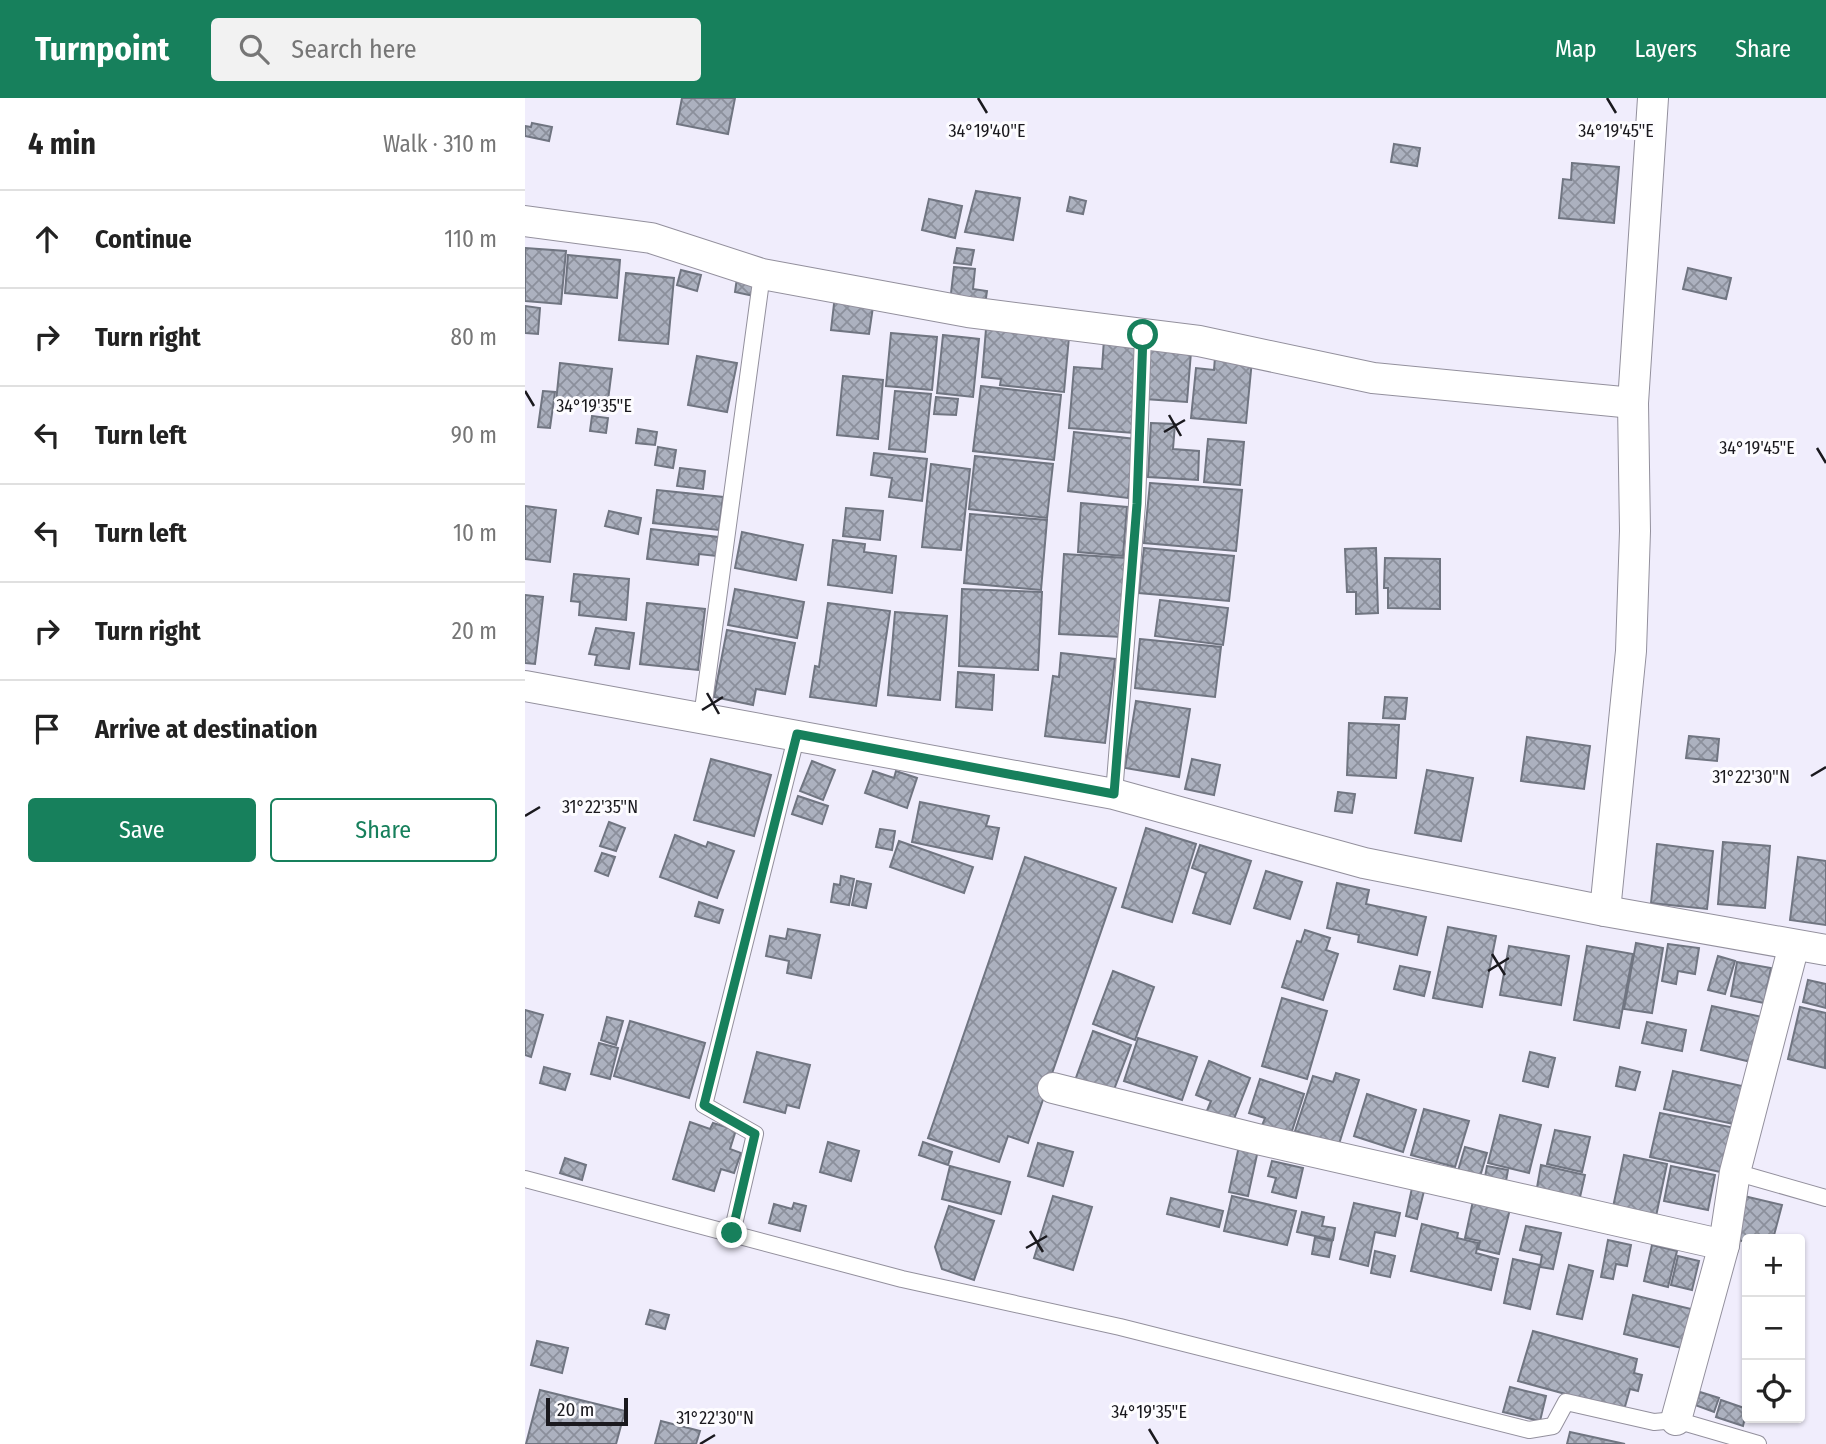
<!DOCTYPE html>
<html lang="en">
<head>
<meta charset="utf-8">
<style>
	body { margin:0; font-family:"Fira Sans Condensed",sans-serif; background:#f2f2f2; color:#222 }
	.controls { position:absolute; right:21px; bottom:21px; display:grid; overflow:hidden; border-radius:7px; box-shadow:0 2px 5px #0004 }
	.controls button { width:63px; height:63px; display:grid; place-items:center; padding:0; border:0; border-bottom:2px solid #e0e0e0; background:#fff; color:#222; font:35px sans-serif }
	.scale { position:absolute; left:21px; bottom:18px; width:82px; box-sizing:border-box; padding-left:7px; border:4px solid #1a191e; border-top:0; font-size:19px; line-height:24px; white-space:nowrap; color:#1a191e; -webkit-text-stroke:5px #fdfcff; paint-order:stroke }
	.stop { position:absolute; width:21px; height:21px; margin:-16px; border:5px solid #17805c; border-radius:50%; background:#fff }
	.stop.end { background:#17805c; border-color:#fff; box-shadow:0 2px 7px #0008 }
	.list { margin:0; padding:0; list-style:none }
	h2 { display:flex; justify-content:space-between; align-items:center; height:91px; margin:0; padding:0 28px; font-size:30px }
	h2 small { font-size:23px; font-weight:400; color:#767676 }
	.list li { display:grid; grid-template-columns:46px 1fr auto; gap:21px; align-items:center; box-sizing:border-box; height:98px; padding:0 28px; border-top:2px solid #e0e0e0 }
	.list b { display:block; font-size:26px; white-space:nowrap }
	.list em { font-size:23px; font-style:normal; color:#767676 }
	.actions { display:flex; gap:14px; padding:21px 28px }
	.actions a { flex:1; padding:16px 0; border:2px solid #17805c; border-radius:7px; text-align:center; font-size:24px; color:#17805c }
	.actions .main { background:#17805c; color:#fff }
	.icon { flex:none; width:38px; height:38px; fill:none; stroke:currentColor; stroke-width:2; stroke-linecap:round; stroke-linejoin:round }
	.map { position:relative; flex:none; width:1301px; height:1346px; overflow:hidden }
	header { display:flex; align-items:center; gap:42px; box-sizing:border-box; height:98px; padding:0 35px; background:#17805c; color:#fff }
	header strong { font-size:33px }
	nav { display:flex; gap:38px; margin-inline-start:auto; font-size:24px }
	.search { width:490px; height:63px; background:#f2f2f2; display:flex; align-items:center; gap:18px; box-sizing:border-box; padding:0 24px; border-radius:7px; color:#767676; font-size:26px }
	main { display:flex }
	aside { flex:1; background:#fff }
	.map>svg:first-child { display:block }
	.building { fill:url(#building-cross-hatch); stroke:#707581; stroke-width:2 }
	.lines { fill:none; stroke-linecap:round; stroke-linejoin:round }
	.service-casing { stroke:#93909d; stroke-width:18 }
	.minor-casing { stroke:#93909d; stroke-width:32 }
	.service { stroke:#fff; stroke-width:16 }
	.minor { stroke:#fff; stroke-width:30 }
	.route { stroke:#17805c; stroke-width:9 }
	.ticks { fill:none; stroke:#1a191e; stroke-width:2.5 }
	.ticks-label { font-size:18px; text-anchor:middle; fill:#1a191e; stroke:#fdfcff; stroke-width:6; stroke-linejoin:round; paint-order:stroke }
</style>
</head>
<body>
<header>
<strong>Turnpoint</strong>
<div class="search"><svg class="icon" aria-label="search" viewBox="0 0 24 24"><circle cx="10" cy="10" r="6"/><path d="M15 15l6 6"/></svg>Search here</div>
<nav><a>Map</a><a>Layers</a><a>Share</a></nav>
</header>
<main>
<aside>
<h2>4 min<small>Walk · 310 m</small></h2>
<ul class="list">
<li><svg class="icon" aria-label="ahead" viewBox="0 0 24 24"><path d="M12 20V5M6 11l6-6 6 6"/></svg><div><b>Continue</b></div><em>110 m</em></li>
<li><svg class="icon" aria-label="right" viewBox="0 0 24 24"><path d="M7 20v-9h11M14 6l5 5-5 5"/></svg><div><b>Turn right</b></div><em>80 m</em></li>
<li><svg class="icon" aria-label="left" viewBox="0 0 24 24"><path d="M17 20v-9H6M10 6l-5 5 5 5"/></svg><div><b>Turn left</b></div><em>90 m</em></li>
<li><svg class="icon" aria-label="left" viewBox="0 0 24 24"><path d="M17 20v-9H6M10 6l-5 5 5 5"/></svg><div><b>Turn left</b></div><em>10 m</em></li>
<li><svg class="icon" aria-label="right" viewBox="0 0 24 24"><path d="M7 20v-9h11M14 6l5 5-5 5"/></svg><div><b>Turn right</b></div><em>20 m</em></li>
<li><svg class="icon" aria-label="arrive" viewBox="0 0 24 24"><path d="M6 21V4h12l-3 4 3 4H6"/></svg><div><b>Arrive at destination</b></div></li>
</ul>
<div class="actions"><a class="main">Save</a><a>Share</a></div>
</aside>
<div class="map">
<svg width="1301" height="1346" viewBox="0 0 1301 1346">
	<defs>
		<pattern id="building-cross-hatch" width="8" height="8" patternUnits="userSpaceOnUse" patternTransform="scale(1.75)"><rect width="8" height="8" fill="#acb1bf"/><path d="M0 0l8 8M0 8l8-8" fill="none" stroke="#8b8f9b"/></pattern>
	</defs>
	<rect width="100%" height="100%" fill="#f0edfc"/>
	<!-- building -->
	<g class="building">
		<polygon points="157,0 210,0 203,36 152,26"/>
		<polygon points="7,25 27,29 24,43 0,38 0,28 6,29"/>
		<polygon points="869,46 895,50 892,68 866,64"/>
		<polygon points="1047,65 1094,69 1089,125 1034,120 1038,81 1046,82"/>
		<polygon points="451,93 495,100 488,142 440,134"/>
		<polygon points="545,99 561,103 558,116 542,113"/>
		<polygon points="404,101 437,108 430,140 397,132"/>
		<polygon points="0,150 41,153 36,206 0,203"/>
		<polygon points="432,150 449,152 446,167 429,165"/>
		<polygon points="43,157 95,162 92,200 40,195"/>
		<polygon points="429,169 450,171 448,191 462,193 460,207 425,204"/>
		<polygon points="1163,170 1206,180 1201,201 1158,191"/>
		<polygon points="156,172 176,177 172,193 152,187"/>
		<polygon points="101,175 149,180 143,246 94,242"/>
		<polygon points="212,180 231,182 229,198 210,194"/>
		<polygon points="310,197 349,202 344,236 306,232"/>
		<polygon points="0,208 15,210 13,236 0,235"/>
		<polygon points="461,231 544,239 539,294 475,287 476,281 457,279"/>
		<polygon points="366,235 412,239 407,292 361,288"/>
		<polygon points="418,237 454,241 448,299 412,295"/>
		<polygon points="579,241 616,244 609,335 544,330 549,269 577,271"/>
		<polygon points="624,251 666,254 662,304 620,301"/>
		<polygon points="172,258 212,265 202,314 163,307"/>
		<polygon points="690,259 727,262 721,325 666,320 671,270 689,272"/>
		<polygon points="35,265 87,271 82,310 31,304"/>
		<polygon points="318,278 358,282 353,341 312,337"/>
		<polygon points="456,288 536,297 529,362 448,353"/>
		<polygon points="18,293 30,294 25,330 13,329"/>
		<polygon points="370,293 406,296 400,354 364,351"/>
		<polygon points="411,299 433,301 431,317 409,316"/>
		<polygon points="67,318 83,320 81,335 65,333"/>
		<polygon points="626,325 650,326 648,351 674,353 673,382 623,379"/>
		<polygon points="113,331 132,334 130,347 111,345"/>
		<polygon points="549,334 610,341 603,400 543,393"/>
		<polygon points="683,341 719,344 715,387 679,384"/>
		<polygon points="133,349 151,352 148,370 130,367"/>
		<polygon points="349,355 402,361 397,403 364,399 367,380 346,377"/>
		<polygon points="450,358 528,366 522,420 444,411"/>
		<polygon points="406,366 445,371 436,452 397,449"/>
		<polygon points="155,370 180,373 178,391 152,388"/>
		<polygon points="625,385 717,392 711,453 619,445"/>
		<polygon points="132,392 198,399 194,432 128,425"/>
		<polygon points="556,405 602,409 598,458 553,454"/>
		<polygon points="0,408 31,412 25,464 0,461"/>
		<polygon points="321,410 358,413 355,442 318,438"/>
		<polygon points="84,413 116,420 113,436 80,428"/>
		<polygon points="445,416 522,422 516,492 439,485"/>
		<polygon points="126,431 193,439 191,458 174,456 173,467 122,461"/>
		<polygon points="217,434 278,447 271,482 210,470"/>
		<polygon points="308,442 340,446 339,454 371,458 367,495 303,487"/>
		<polygon points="619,450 709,458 704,503 614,495"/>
		<polygon points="851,450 853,515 831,516 831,494 822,494 820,451"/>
		<polygon points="539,456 602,460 598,539 534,536"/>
		<polygon points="860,460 915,461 915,511 863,510 863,490 859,490"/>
		<polygon points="49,476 104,481 101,522 54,517 55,504 46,503"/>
		<polygon points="210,491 279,504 272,540 203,527"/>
		<polygon points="437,491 517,494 513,572 434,568"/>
		<polygon points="0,497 18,499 10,566 0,565"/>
		<polygon points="635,502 703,510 698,547 630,538"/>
		<polygon points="122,505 180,511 173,572 115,566"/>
		<polygon points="303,505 365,513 351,608 285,599 290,568 294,569"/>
		<polygon points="370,514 422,518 415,602 363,597"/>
		<polygon points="71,530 109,535 104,571 70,567 72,557 64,556"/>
		<polygon points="202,532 270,545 260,596 231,591 228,607 189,599"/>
		<polygon points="615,541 696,549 690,599 610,590"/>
		<polygon points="536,555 590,561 580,645 520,638 528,578 534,579"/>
		<polygon points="433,574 469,577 467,612 431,609"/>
		<polygon points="860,599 882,600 880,621 858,620"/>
		<polygon points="611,603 665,611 654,679 600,670"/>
		<polygon points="824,625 874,627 871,680 822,677"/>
		<polygon points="1164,638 1194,641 1192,663 1161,660"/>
		<polygon points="1002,639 1065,648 1059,691 996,683"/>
		<polygon points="186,661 246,677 229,738 169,722"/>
		<polygon points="667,661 695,667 689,697 660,691"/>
		<polygon points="287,663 310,672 298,702 275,693"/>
		<polygon points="902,672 948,680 936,743 890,735"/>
		<polygon points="348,673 369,680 371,673 392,680 382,710 340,695"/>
		<polygon points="813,694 830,696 827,715 810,713"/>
		<polygon points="273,698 303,708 297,726 267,716"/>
		<polygon points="395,704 464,718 461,728 474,730 467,761 387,744"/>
		<polygon points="84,724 100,730 91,753 75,748"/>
		<polygon points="621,730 671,746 647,824 597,809"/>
		<polygon points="355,731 370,733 367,752 351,749"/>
		<polygon points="150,737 181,749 183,744 209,753 192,800 135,779"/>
		<polygon points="374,743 448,769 439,795 365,769"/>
		<polygon points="1198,744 1245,748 1240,810 1193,806"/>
		<polygon points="1132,746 1188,753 1182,811 1126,805"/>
		<polygon points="675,747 726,763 705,826 668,815 681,775 667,770"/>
		<polygon points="77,755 90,759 83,778 70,773"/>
		<polygon points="500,759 591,790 503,1045 483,1038 474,1064 403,1040"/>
		<polygon points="1273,759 1301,763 1301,827 1265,822"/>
		<polygon points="741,773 777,784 765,821 729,810"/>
		<polygon points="316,778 329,781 324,807 306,804 309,786 315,787"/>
		<polygon points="332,783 346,786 341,810 327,807"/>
		<polygon points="812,785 844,792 841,806 901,819 892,857 833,844 834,837 802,830"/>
		<polygon points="174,804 198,812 194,825 170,818"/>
		<polygon points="923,829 971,838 957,909 908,900"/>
		<polygon points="263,831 295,837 286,880 262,875 264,863 241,858 245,838 261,841"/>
		<polygon points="780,832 805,840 801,852 813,856 798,902 757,889 772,843 776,844"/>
		<polygon points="1111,845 1138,850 1127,915 1099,911"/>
		<polygon points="1143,846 1174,850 1170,876 1153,873 1151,886 1137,883"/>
		<polygon points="984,848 1044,858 1036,907 975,897"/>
		<polygon points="1062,848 1108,856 1094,930 1049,922"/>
		<polygon points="1193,858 1210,863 1200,896 1183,892"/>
		<polygon points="1212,864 1246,870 1239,905 1206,898"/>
		<polygon points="875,868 905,874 899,898 869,891"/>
		<polygon points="588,873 629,889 610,942 568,926"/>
		<polygon points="1283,882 1301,886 1301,910 1278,904"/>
		<polygon points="757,900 802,913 782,981 737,968"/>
		<polygon points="1187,908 1237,919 1226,964 1176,952"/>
		<polygon points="1275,909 1301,915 1300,970 1263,961"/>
		<polygon points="0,912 18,917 6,959 0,957"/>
		<polygon points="82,919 98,923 91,947 76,942"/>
		<polygon points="105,923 180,945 164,1000 89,978"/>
		<polygon points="1122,924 1161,932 1157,953 1117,945"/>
		<polygon points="568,933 606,947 585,1002 548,988"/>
		<polygon points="613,940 672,959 657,1002 599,983"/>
		<polygon points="74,945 93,950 85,981 66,976"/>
		<polygon points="232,954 285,967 274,1010 262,1007 260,1015 219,1004"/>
		<polygon points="1005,954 1030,960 1023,989 998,983"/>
		<polygon points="684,963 725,980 707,1026 681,1015 686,1003 671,997"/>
		<polygon points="19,969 45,976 40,992 15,985"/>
		<polygon points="1095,969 1115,974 1110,992 1091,988"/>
		<polygon points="1148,973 1226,990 1218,1028 1139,1011"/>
		<polygon points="811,975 834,982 814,1046 770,1033 788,978 808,984"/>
		<polygon points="735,981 779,996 765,1039 736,1030 740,1020 724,1015"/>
		<polygon points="842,996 891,1012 878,1054 829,1038"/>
		<polygon points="899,1011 944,1023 930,1069 886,1057"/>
		<polygon points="1135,1015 1215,1031 1205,1076 1125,1059"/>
		<polygon points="975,1017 1016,1027 1004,1075 963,1065"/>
		<polygon points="165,1024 185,1031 188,1025 211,1032 205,1051 216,1055 209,1075 196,1071 189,1093 148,1081"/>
		<polygon points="1030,1032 1065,1039 1057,1074 1022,1066"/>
		<polygon points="303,1044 334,1053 326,1083 295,1074"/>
		<polygon points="398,1044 427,1054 423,1067 394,1057"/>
		<polygon points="513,1045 548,1054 538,1088 503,1078"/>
		<polygon points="714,1048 733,1052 723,1098 704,1094"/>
		<polygon points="940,1049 962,1055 954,1082 932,1076"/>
		<polygon points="1099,1057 1142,1066 1130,1123 1087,1114"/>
		<polygon points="40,1060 61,1067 57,1082 35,1075"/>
		<polygon points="747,1063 778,1070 771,1100 747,1094 751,1080 743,1078"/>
		<polygon points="1016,1067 1060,1077 1053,1108 1011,1095"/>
		<polygon points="425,1068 485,1084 476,1116 417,1101"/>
		<polygon points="962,1068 983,1072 979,1094 958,1090"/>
		<polygon points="1146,1068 1190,1077 1183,1112 1139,1103"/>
		<polygon points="887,1090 899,1093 892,1121 881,1118"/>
		<polygon points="528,1098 567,1109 548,1172 509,1160"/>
		<polygon points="707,1098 771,1113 762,1147 699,1133"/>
		<polygon points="1219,1098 1257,1107 1248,1141 1222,1141 1222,1144 1208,1141"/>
		<polygon points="646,1100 698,1113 694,1129 642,1116"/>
		<polygon points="948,1103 985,1111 974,1156 953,1151 955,1143 940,1140"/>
		<polygon points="269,1105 281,1108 275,1133 244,1125 249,1106 267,1111"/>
		<polygon points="829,1105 875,1115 870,1138 850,1134 843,1168 815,1161"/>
		<polygon points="424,1108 469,1123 449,1182 417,1171 410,1149"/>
		<polygon points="777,1114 799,1119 797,1128 810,1130 808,1142 772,1134"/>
		<polygon points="897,1126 933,1135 932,1140 953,1145 951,1155 973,1161 966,1192 886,1173"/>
		<polygon points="1001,1128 1036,1135 1028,1171 1015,1169 1017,1157 995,1152"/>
		<polygon points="790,1139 807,1143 804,1159 787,1156"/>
		<polygon points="1083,1142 1106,1147 1102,1168 1091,1166 1088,1181 1076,1179"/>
		<polygon points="1127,1147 1152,1153 1143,1189 1119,1183"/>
		<polygon points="850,1153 870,1158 865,1179 846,1175"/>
		<polygon points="1153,1158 1174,1163 1167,1192 1146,1187"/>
		<polygon points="988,1161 1015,1167 1005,1211 979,1205"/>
		<polygon points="1044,1167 1068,1173 1057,1221 1032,1216"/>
		<polygon points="1108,1197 1166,1211 1157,1250 1099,1236"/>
		<polygon points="125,1212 144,1217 140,1231 121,1226"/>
		<polygon points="1008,1233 1112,1261 1109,1275 1117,1277 1113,1293 1105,1291 1099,1312 993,1283"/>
		<polygon points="12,1243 43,1250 37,1275 6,1267"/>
		<polygon points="985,1289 1021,1298 1015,1323 978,1314"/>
		<polygon points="15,1292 100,1313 91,1346 1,1346"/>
		<polygon points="1175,1294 1194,1300 1189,1314 1170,1307"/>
		<polygon points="1196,1302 1222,1311 1218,1328 1191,1319"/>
		<polygon points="136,1323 175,1333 171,1346 130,1346"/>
		<polygon points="1045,1334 1100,1346 1042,1346"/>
	</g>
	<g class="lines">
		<!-- service casing -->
		<g class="service-casing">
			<g id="service">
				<polyline points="177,619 237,176"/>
				<polyline points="589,696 612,406 618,237"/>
				<polyline points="1210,1074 1301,1100"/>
				<polyline points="0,1081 377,1181 595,1229 1004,1332 1028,1328 1041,1304 1129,1324 1151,1322 1233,1346"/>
				<polyline points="207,1135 230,1036 179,1007 272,636"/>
			</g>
		</g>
		<!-- minor casing -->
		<g class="minor-casing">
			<g id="minor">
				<polyline points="0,123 126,140 237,176 443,214 674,243 848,280 1108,305"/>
				<polyline points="0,588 589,696 839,765 1080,813 1301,852"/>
				<polyline points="1080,813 1106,553 1110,433 1108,305 1128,0"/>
				<polyline points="528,990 732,1041 1199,1147"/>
				<polyline points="1151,1322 1199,1147 1210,1074 1269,847"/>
			</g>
		</g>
		<!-- service -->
		<use href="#service" class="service"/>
		<!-- minor -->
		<use href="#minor" class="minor"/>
	</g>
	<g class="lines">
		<!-- route -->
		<polyline class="route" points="207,1135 230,1036 179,1007 272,636 589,696 612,406 618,237"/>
	</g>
	<!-- ticks -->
	<path class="ticks" d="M453,0L462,15M1082,0L1091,15M0,293L9,308M644,317L656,338M639,334L660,322M1292,350L1301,365M182,595L194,616M177,612L198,599M1286,678L1301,669M0,718L15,709M967,856L980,877M963,873L984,860M505,1133L518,1154M501,1150L522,1138M624,1331L633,1346M175,1346L190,1337"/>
	<g class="ticks-label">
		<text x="462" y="39">34°19'40"E</text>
		<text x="1091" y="39">34°19'45"E</text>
		<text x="69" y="314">34°19'35"E</text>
		<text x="1232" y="356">34°19'45"E</text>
		<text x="1226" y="685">31°22'30"N</text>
		<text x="75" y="715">31°22'35"N</text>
		<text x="624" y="1320">34°19'35"E</text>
		<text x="190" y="1326">31°22'30"N</text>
	</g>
</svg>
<div class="controls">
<button>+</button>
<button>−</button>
<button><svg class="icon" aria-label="locate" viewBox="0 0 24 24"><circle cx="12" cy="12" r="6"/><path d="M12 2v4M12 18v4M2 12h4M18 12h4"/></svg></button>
</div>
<div class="scale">20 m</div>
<div class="stop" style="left:618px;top:237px"></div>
<div class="stop end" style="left:207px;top:1135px"></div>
</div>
</main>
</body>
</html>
